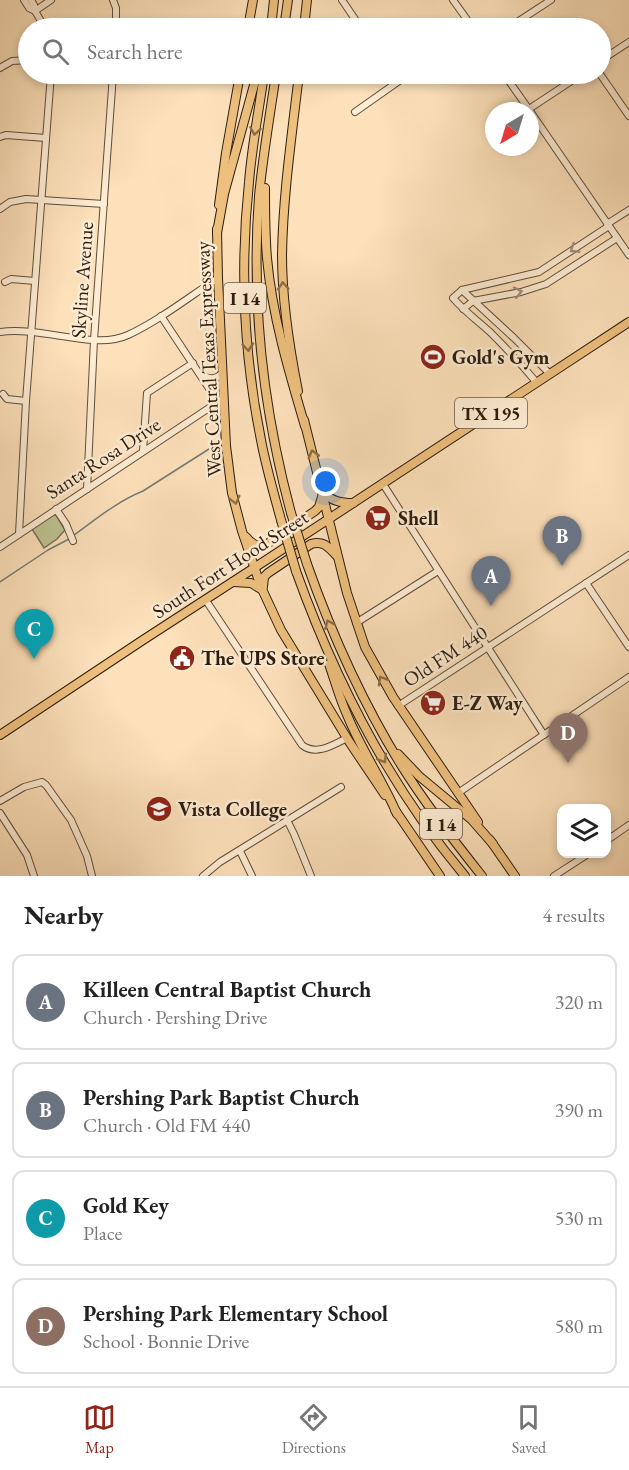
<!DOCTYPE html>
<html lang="en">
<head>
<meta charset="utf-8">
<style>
	body { margin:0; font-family:"EB Garamond",serif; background:#f6f6f6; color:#222 }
	.controls { position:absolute; right:18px; bottom:18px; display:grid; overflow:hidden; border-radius:12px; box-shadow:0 3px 9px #0003 }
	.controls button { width:54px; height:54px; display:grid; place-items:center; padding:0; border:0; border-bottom:2px solid #e0e0e0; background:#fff; color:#222; font:30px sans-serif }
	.compass { position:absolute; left:485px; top:102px; width:54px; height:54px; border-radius:50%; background:#fff; box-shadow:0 3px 9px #0003; rotate:218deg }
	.you { position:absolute; left:326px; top:482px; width:21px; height:21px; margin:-15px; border:4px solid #fff; border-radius:50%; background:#1a73e8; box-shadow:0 0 0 9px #1a73e833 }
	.badge { display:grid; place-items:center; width:39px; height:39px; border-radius:50%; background:#8f2418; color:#fff; font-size:20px; font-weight:700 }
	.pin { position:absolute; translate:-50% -50px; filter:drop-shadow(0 2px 3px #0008) }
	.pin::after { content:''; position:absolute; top:32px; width:21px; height:18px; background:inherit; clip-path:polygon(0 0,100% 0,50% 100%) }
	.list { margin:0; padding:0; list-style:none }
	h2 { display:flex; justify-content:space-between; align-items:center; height:78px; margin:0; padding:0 24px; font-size:26px }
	h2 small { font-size:20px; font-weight:400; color:#767676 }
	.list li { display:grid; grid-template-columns:39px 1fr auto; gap:18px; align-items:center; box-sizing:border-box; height:96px; margin:0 12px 12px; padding:0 12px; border:2px solid #e0e0e0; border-radius:12px }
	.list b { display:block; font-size:22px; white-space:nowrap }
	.list p { margin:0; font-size:20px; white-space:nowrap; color:#767676 }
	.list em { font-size:20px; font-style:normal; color:#767676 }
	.icon { flex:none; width:33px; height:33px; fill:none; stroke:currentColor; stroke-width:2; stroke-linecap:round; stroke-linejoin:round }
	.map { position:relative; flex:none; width:629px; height:876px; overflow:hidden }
	.search { position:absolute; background:#fff; box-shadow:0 3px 9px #0003; left:18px; right:18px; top:18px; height:66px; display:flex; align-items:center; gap:15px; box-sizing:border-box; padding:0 21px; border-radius:33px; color:#767676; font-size:22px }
	.sheet { height:510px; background:#fff }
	nav { display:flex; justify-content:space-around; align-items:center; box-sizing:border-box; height:84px; border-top:2px solid #e0e0e0; background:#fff; font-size:16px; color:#767676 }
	nav a { display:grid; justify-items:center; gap:3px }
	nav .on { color:#8f2418 }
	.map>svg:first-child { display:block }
	.green { fill:#bdc392; stroke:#747050; stroke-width:1.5 }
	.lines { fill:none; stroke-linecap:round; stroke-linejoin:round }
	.stream { stroke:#747b77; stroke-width:1.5 }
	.minor-casing { stroke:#604d3a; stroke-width:8 }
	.major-casing { stroke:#2b1c0f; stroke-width:10 }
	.highway-casing { stroke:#2b1c0f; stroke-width:10 }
	.minor { stroke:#feecd3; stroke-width:6 }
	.major { stroke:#eec07e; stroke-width:8 }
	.highway { stroke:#eec07e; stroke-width:8 }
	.highway-bridge-casing { stroke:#2b1c0f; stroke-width:10; stroke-linecap:butt }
	.highway-bridge { stroke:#eec07e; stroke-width:8 }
	.oneway { stroke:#8c6e46 }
	.oneway2 { stroke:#9f8e7b }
	.labels { text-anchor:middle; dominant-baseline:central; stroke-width:5; stroke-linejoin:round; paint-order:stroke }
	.shield { fill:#feecd3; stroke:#6a5a4a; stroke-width:1.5 }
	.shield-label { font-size:18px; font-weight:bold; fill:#2b1c0f }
	.street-label { font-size:20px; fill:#2b1c0f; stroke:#feecd3 }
	.poi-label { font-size:20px; font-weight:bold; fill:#2b1c0f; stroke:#feecd3; text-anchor:start }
</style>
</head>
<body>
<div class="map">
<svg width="629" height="876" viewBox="0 0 629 876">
	<rect width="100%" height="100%" fill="#fde1bb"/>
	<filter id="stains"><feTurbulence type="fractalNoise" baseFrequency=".00333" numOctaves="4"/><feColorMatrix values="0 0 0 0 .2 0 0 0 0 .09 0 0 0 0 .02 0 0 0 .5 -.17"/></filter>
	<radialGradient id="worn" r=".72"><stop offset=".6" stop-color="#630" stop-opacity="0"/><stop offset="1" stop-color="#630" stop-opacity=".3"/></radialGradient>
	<!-- green -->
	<polygon class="green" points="53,514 56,515 65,530 57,539 44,548 32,529"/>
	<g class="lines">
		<!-- stream -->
		<g class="stream">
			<path d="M74,535C96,519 118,501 143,491L209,449"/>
			<polyline points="0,582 48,550 69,539"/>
		</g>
		<!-- minor casing -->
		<g class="minor-casing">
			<g id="minor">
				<polyline points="24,0 29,8 35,11"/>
				<polyline points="31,0 34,5 35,11 45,28"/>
				<polyline points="113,0 116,8 116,28"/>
				<polyline points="342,0 361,28"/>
				<polyline points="453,0 473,28"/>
				<polyline points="35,11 51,0"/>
				<polyline points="508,28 551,0"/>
				<polyline points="600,61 629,42"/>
				<polyline points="0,68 12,61 28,60"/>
				<polyline points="504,74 530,111"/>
				<polyline points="600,74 629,116"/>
				<polyline points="529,109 582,74"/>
				<polyline points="530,111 629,255"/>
				<polyline points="355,112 409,74"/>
				<polyline points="0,137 6,135 46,138"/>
				<polyline points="0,209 10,202 26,199 104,204"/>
				<polyline points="607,224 629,210"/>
				<polyline points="5,282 11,279 35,281"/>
				<polyline points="462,290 514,338 550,374"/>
				<polyline points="463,309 473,301 521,292 546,284 617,238"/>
				<polyline points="161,316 218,402"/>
				<path d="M0,332C29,328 63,338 92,340C104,341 117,340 128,335C160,320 189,297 218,278"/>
				<path d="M201,375C209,379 216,380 222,373"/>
				<path d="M537,383C522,365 507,349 491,333C478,321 464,311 453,298L462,290L539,272L609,226"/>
				<polyline points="3,394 7,399 26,401"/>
				<polyline points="143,451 147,393 193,363"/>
				<polyline points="383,484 544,735"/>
				<polyline points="87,489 94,340 113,74"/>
				<polyline points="56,509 66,524 73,541"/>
				<polyline points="19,534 26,401 51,74"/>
				<polyline points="0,547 224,398"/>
				<polyline points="586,583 629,647"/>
				<path d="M205,599L302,745C316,756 333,745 347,738"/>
				<polyline points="356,623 438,571"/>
				<polyline points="398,706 629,555"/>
				<polyline points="458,793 629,677"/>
				<polyline points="0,801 24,787 42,782 46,785 71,820 87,856 92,876"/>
				<polyline points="0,813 27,855 34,876"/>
				<polyline points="287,820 294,834 311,876"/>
				<polyline points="606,841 629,825"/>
				<polyline points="240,851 252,876"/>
				<polyline points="203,876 220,862 341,787"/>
				<polyline points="554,876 588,854"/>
			</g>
		</g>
		<!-- major casing -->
		<g class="major-casing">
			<g id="major">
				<polyline points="248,28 253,0"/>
				<polyline points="304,28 307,0"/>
				<polyline points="219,205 226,153 240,74"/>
				<polyline points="217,229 218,278 226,446 232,493 242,531 261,587 281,630 350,743 385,795"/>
				<path d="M298,391C289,346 282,301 282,255C283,195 292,134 299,74"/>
				<polyline points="304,420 347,593 365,647 393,697 478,822"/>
				<path d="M323,493C333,501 340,503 353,503"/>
				<path d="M246,537C252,545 258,547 267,544L315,511L319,507L322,497"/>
				<polyline points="233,582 251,583 261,589"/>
				<path d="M263,587L264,577L268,573L311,544C324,540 329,548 337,556"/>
				<polyline points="0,735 143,640 254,568"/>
				<polyline points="395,810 440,876"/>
				<polyline points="490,840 515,876"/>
			</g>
		</g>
		<!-- highway casing -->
		<g class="highway-casing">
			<g id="highway">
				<polyline points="271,28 274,0"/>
				<polyline points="284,28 288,0"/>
				<path d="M264,74C259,110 252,145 249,182C240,267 244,356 261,440C266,467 274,494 281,520"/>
				<path d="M276,74C270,114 263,155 259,196C251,303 263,409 291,513"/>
				<path d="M265,188C265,212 265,235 267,258C272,315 289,372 305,426"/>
				<polyline points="217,233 224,194 257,74"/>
				<path d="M307,564C332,635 363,704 403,768C427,806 454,841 482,876"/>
				<polyline points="254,568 629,322"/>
				<path d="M296,571C335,680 390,787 465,876"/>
				<path d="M329,664C335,681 340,700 348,717C362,751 383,781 397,814"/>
				<polyline points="398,754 419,776 472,820 493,844"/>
			</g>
		</g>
		<!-- minor -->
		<use href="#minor" class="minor"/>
		<!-- major -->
		<use href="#major" class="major"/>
		<!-- highway -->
		<use href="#highway" class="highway"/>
		<!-- highway-bridge casing -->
		<g class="highway-bridge-casing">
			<g id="highway-bridge">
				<polyline points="291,513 307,564"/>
				<polyline points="281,520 296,571"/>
			</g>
		</g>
		<!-- highway-bridge -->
		<use href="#highway-bridge" class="highway-bridge"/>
	</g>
	<!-- one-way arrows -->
	<defs><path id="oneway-chevron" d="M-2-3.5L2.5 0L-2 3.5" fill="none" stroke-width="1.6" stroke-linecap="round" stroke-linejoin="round" transform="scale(1.5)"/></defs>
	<g class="oneway">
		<use href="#oneway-chevron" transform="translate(255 131) rotate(99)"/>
		<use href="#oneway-chevron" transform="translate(283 286) rotate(-93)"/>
		<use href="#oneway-chevron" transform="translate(248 347) rotate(85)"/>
		<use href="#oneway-chevron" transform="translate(313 454) rotate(-105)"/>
		<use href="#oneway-chevron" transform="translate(235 500) rotate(76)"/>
		<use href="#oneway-chevron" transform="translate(329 624) rotate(-113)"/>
		<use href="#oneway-chevron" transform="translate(382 680) rotate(-120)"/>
		<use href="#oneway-chevron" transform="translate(383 759) rotate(59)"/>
	</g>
	<g class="oneway2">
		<use href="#oneway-chevron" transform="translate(574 249) rotate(147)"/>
		<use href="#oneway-chevron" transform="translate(518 292) rotate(-13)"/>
	</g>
	<!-- icons -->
	<defs>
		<g id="stadium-disc" transform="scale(1.35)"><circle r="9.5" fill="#8f2418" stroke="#feecd3"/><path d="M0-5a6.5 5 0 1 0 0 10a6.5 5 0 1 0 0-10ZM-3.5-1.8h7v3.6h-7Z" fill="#fff"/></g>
		<g id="supermarket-disc" transform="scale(1.35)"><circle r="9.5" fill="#8f2418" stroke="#feecd3"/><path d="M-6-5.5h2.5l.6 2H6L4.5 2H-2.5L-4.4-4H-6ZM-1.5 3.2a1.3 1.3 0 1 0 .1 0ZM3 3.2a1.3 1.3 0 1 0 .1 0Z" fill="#fff"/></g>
		<g id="civic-disc" transform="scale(1.35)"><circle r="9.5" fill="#8f2418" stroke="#feecd3"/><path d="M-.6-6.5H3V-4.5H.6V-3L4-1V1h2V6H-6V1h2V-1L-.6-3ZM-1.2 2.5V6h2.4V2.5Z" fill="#fff"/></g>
		<g id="university-disc" transform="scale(1.35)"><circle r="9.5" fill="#8f2418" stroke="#feecd3"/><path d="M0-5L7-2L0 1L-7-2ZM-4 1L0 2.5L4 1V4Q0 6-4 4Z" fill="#fff"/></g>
	</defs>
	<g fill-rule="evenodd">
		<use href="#stadium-disc" x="433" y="357"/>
		<use href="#supermarket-disc" x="378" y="518"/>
		<use href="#civic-disc" x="182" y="658"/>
		<use href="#supermarket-disc" x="433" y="703"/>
		<use href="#university-disc" x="159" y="809"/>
	</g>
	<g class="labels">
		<!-- shield labels -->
		<g class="shield">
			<rect x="224" y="283" width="42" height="30" rx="4.5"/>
			<rect x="455" y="398" width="72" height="30" rx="4.5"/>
			<rect x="420" y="809" width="42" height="30" rx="4.5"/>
		</g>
		<g class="shield-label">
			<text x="245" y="298">I 14</text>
			<text x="491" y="413">TX 195</text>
			<text x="441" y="824">I 14</text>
		</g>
		<!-- street labels -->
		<g class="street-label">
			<text transform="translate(82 280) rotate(-86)">Skyline Avenue</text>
			<text transform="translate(208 359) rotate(-93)">West Central Texas Expressway</text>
			<text transform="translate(103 458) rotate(-33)">Santa Rosa Drive</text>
			<text transform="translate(230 564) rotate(-33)">South Fort Hood Street</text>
			<text transform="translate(445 656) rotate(-33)">Old FM 440</text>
		</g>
		<!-- poi labels -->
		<g class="poi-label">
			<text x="452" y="357">Gold's Gym</text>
			<text x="398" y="518">Shell</text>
			<text x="201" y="658">The UPS Store</text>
			<text x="452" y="703">E-Z Way</text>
			<text x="178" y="809">Vista College</text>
		</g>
	</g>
	<rect width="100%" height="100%" filter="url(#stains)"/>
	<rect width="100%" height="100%" fill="url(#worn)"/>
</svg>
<div class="controls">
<button><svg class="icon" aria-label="layers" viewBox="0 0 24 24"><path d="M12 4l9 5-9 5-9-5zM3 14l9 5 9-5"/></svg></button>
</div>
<svg class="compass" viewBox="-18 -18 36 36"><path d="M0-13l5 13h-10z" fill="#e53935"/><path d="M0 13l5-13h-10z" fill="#767676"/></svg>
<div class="you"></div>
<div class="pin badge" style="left:491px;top:606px;background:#6b7280">A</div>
<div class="pin badge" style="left:562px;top:566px;background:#6b7280">B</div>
<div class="pin badge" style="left:34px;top:659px;background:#0f9aa8">C</div>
<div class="pin badge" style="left:568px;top:763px;background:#8d6e63">D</div>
<div class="search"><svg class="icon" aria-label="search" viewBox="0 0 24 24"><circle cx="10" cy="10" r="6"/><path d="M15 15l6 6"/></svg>Search here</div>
</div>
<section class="sheet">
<h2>Nearby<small>4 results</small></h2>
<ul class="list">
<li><span class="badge" style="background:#6b7280">A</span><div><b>Killeen Central Baptist Church</b><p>Church · Pershing Drive</p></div><em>320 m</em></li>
<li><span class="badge" style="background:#6b7280">B</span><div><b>Pershing Park Baptist Church</b><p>Church · Old FM 440</p></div><em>390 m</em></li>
<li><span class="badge" style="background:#0f9aa8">C</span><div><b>Gold Key</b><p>Place</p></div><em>530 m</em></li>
<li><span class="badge" style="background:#8d6e63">D</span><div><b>Pershing Park Elementary School</b><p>School · Bonnie Drive</p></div><em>580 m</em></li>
</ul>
</section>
<nav>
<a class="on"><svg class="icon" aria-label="map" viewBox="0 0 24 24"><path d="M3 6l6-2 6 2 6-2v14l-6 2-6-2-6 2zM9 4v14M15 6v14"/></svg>Map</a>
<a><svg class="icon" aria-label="directions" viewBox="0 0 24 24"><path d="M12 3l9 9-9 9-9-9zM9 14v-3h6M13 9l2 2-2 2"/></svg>Directions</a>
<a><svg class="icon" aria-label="saved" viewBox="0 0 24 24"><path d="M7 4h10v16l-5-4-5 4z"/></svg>Saved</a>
</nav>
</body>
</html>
